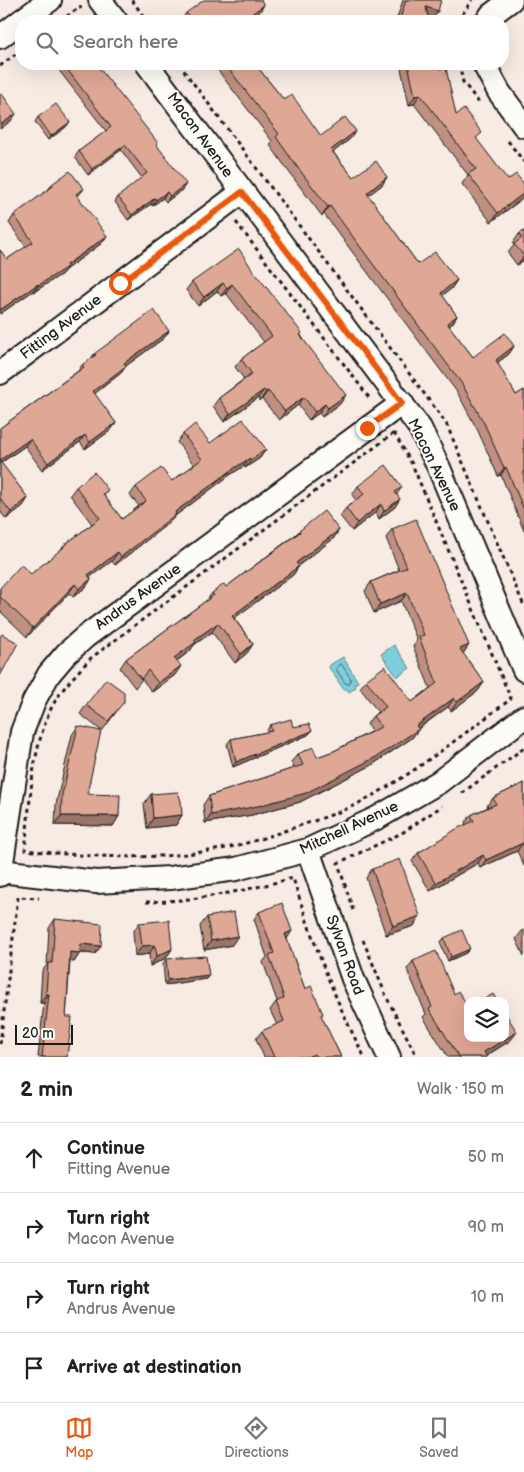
<!DOCTYPE html>
<html lang="en">
<head>
<meta charset="utf-8">
<style>
	body { margin:0; font-family:"Balsamiq Sans",sans-serif; background:#f2f2f2; color:#202124 }
	.controls { position:absolute; right:15px; bottom:15px; display:grid; overflow:hidden; border-radius:10px; box-shadow:0 5px 20px #0002 }
	.controls button { width:45px; height:45px; display:grid; place-items:center; padding:0; border:0; border-bottom:1px solid #e0e0e0; background:#fff; color:#202124; font:25px sans-serif }
	.scale { position:absolute; left:15px; bottom:12px; width:58px; box-sizing:border-box; padding-left:5px; border:2px solid #1c1c1c; border-top:0; font-size:14px; line-height:18px; white-space:nowrap; color:#1c1c1c; -webkit-text-stroke:4px #fdfcf7; paint-order:stroke }
	.stop { position:absolute; width:15px; height:15px; margin:-11px; border:4px solid #ea580c; border-radius:50%; background:#fff }
	.stop.end { background:#ea580c; border-color:#fff; box-shadow:0 1px 5px #0008 }
	.list { margin:0; padding:0; list-style:none }
	h2 { display:flex; justify-content:space-between; align-items:center; height:65px; margin:0; padding:0 20px; font-size:21px }
	h2 small { font-size:16px; font-weight:400; color:#757577 }
	.list li { display:grid; grid-template-columns:32px 1fr auto; gap:15px; align-items:center; box-sizing:border-box; height:70px; padding:0 20px; border-top:1px solid #e0e0e0 }
	.list b { display:block; font-size:19px; white-space:nowrap }
	.list p { margin:0; font-size:16px; white-space:nowrap; color:#757577 }
	.list em { font-size:16px; font-style:normal; color:#757577 }
	.icon { flex:none; width:28px; height:28px; fill:none; stroke:currentColor; stroke-width:2; stroke-linecap:round; stroke-linejoin:round }
	.map { position:relative; flex:none; width:524px; height:1057px; overflow:hidden }
	.search { position:absolute; background:#fff; box-shadow:0 5px 20px #0002; left:15px; right:15px; top:15px; height:55px; display:flex; align-items:center; gap:12px; box-sizing:border-box; padding:0 18px; border-radius:20px; color:#757577; font-size:19px }
	.sheet { height:345px; background:#fff }
	nav { display:flex; justify-content:space-around; align-items:center; box-sizing:border-box; height:70px; border-top:1px solid #e0e0e0; background:#fff; font-size:14px; color:#757577 }
	nav a { display:grid; justify-items:center; gap:2px }
	nav .on { color:#ea580c }
	.map>svg:first-child { display:block }
	.water { fill:#7ecddc; stroke:#57868f }
	.lines { fill:none; stroke-linecap:round; stroke-linejoin:round }
	.shore { stroke:#436369; stroke-width:1 }
	.street-casing { stroke:#1c1c1c; stroke-width:26 }
	.path { stroke:#1c1c1c; stroke-width:3; stroke-dasharray:4 4; stroke-linecap:butt }
	.street { stroke:#fdfcf7; stroke-width:22 }
	.wall { fill:#bf9081; stroke:#1c1c1c }
	.shaded-wall { fill:#9b7569; stroke:#1c1c1c }
	.building { fill:#dea796; stroke:#1c1c1c }
	.route { stroke:#ea580c; stroke-width:6 }
	.labels { text-anchor:middle; dominant-baseline:central; stroke-width:4; stroke-linejoin:round; paint-order:stroke }
	.street-label { font-size:15px; fill:#1c1c1c; stroke:#fdfcf7 }
</style>
</head>
<body>
<div class="map">
<svg width="524" height="1057" viewBox="0 0 524 1057">
	<rect width="100%" height="100%" fill="#f7ebe4"/>
	<filter id="ink" filterUnits="userSpaceOnUse"><feTurbulence type="fractalNoise" baseFrequency=".02" numOctaves="2"/><feDisplacementMap in="SourceGraphic" scale="10" xChannelSelector="R" yChannelSelector="G"/><feConvolveMatrix kernelMatrix="1 2 1 2 8 2 1 2 1" color-interpolation-filters="sRGB"/></filter>
	<g filter="url(#ink)">
		<!-- water -->
		<g class="water">
			<polygon points="394,645 410,668 397,677 381,654"/>
			<polygon points="343,657 358,682 354,684 356,687 349,692 346,688 344,690 328,666"/>
		</g>
		<g class="lines">
			<!-- shore -->
			<polygon class="shore" points="340,664 342,665 351,679 349,684 345,683 336,669 337,667"/>
			<!-- street casing -->
			<g class="street-casing">
				<g id="street">
					<polyline points="100,0 116,21"/>
					<polyline points="21,21 50,0"/>
					<polyline points="487,21 491,15 511,0"/>
					<polyline points="0,37 21,21"/>
					<polyline points="147,64 420,428 439,468 524,670"/>
					<polyline points="484,64 499,92 524,126"/>
					<polyline points="0,373 242,192"/>
					<polyline points="308,850 353,979 389,1057"/>
					<polyline points="0,871 96,882 170,878 236,869 308,850 377,818 439,782 524,717"/>
					<polyline points="0,875 22,732 34,701 49,674 66,654 85,637 402,403"/>
				</g>
			</g>
			<!-- path -->
			<g class="path">
				<polyline points="132,0 147,21"/>
				<polyline points="60,21 80,7 81,9"/>
				<polyline points="458,21 472,0"/>
				<polyline points="503,39 507,32"/>
				<polyline points="179,64 446,423 524,606"/>
				<polyline points="459,64 463,82 480,104"/>
				<polyline points="0,66 21,50"/>
				<polyline points="508,141 524,162"/>
				<polyline points="236,222 371,400"/>
				<path d="M394,433L412,464L511,699C459,737 408,779 351,807C330,816 308,823 287,830C272,835 258,840 243,844C172,862 97,858 25,850C30,804 31,756 49,713C58,692 76,674 91,658Z"/>
				<polyline points="462,793 524,748"/>
				<path d="M146,902C196,901 244,891 293,878C312,939 334,999 364,1056"/>
				<polyline points="353,910 338,863 402,833 442,806"/>
				<polyline points="363,940 387,998 417,1057"/>
				<polyline points="0,1044 18,897 39,898"/>
			</g>
			<!-- street -->
			<use href="#street" class="street"/>
		</g>
		<!-- wall -->
		<g class="wall">
			<polygon points="403,0 441,0 432,20 428,19 429,21 396,21"/>
			<polygon points="186,13 259,13 247,21 181,21"/>
			<polygon points="54,64 96,64 157,145 182,190 166,202 163,198 152,206 151,204 128,220 115,202 118,197 142,178 121,150 88,175 75,157 79,151 106,131"/>
			<polygon points="213,64 255,64 284,100 321,136 350,139 333,152 353,177 387,177 382,185 368,195 418,264 457,280 451,289 442,295 457,316 452,324 449,326 473,357 514,346 509,354 497,363 516,395 524,390 524,531 501,475 498,476 478,431 457,392 324,214 322,216 289,172 270,145 272,141"/>
			<polygon points="400,64 439,64 456,115 477,140 522,199 491,222 462,184 468,175 414,104 409,105"/>
			<polygon points="38,117 66,127 48,140 35,122"/>
			<polygon points="52,184 78,196 102,243 65,270 62,274 34,292 33,291 0,314 0,250 7,259 26,247 9,223 14,215 48,190"/>
			<polygon points="524,231 524,260 517,265 508,253 514,245 513,243 519,234"/>
			<polygon points="252,269 301,335 340,404 322,417 319,413 309,420 298,405 279,420 262,399 260,401 258,398 224,422 213,406 219,398 244,379 235,367 241,359 264,342 226,293 221,296 217,291 198,306 186,290 192,282"/>
			<polygon points="169,331 164,338 126,366 121,373 94,394 116,423 111,430 85,449 80,442 42,470 25,446 1,463 28,498 23,506 6,519 0,511 0,428 78,371 82,365 91,359 94,354"/>
			<polygon points="183,434 210,443 266,449 260,458 245,468 244,466 230,475 175,516 170,522 115,565 112,561 90,577 91,579 86,587 73,597 69,593 27,637 0,611 0,588 31,574 60,551 63,546 92,524 70,495 76,487 108,490 104,496 122,519 139,506 130,495 136,487 172,481 194,465 177,442"/>
			<polygon points="358,486 402,487 397,494 395,507 379,519 376,512 352,531 340,516 346,508 356,500 352,495"/>
			<polygon points="392,529 463,654 484,682 478,691 451,711 448,707 418,729 412,738 372,765 300,802 252,815 205,823 203,805 209,796 294,768 291,762 298,754 317,757 334,751 372,731 367,724 373,716 378,712 360,688 366,680 412,702 430,688 413,646 417,640 401,601 374,613 365,591 371,582 399,570 386,538"/>
			<polygon points="339,530 333,539 298,566 299,566 293,575 234,618 253,644 247,653 235,663 212,632 194,645 190,651 177,661 175,675 152,692 142,679 135,688 120,668 126,659 207,600 212,593 226,587 295,535 299,531"/>
			<polygon points="86,705 117,711 102,731 80,714"/>
			<polygon points="270,725 293,727 312,731 308,735 233,767 227,744 231,739 268,732 267,730"/>
			<polygon points="78,726 87,794 119,816 113,826 55,825 56,804 72,735"/>
			<polygon points="524,783 524,866 517,851 480,868 478,863 430,891 412,861 418,853 466,824 465,823 471,815 488,807 487,806 493,798"/>
			<polygon points="151,794 182,815 176,825 147,828 144,804"/>
			<polygon points="372,869 414,926 386,935 366,878"/>
			<polygon points="259,912 287,939 305,989 323,1014 321,1016 341,1057 264,1057 256,1039 262,1031 277,1025 270,1010 276,1002 277,1001 263,962 267,957 254,919"/>
			<polygon points="207,917 232,945 204,950 200,926"/>
			<polygon points="55,919 101,946 95,954 80,953 74,962 70,961 66,1017 67,1057 38,1057 44,1003 40,1003 42,971 47,965 49,928"/>
			<polygon points="139,923 172,949 166,958 150,966 149,954 135,956 133,932"/>
			<polygon points="524,930 524,956 516,939 522,931"/>
			<polygon points="444,938 470,949 466,953 448,961 440,943"/>
			<polygon points="166,959 209,975 206,979 165,985 163,964"/>
			<polygon points="413,961 468,1038 511,1040 486,1056 487,1057 448,1057 423,1017 426,1014 407,969"/>
		</g>
		<!-- shaded-wall -->
		<g class="shaded-wall">
			<polygon points="264,5 259,13 247,21 242,21"/>
			<polygon points="426,7 438,11 432,20 419,16"/>
			<polygon points="420,94 414,104 409,105 415,96"/>
			<polygon points="16,114 11,121 0,129 0,125"/>
			<polygon points="70,122 66,127 48,140 51,136"/>
			<polygon points="356,131 350,139 326,158 331,150"/>
			<polygon points="125,145 121,150 88,175 92,169"/>
			<polygon points="387,177 382,185 361,201 367,193"/>
			<polygon points="186,184 182,190 166,202 170,196"/>
			<polygon points="84,189 78,196 71,202 76,194"/>
			<polygon points="167,192 163,198 152,206 156,200"/>
			<polygon points="524,193 524,196 522,199 491,222 498,213"/>
			<polygon points="155,198 151,204 128,220 132,215"/>
			<polygon points="330,206 324,214 322,216 328,207"/>
			<polygon points="107,236 102,243 65,270 62,274 34,292 39,285"/>
			<polygon points="524,256 524,260 517,265"/>
			<polygon points="457,280 451,289 435,301 441,293"/>
			<polygon points="223,283 217,291 198,306 204,297"/>
			<polygon points="38,284 33,291 0,314 0,310"/>
			<polygon points="232,284 226,293 221,296 227,288"/>
			<polygon points="457,316 452,324 442,331 447,323"/>
			<polygon points="169,331 164,338 119,371 124,363"/>
			<polygon points="514,346 509,354 490,368 496,360"/>
			<polygon points="126,366 121,373 88,399 93,391"/>
			<polygon points="264,390 258,398 224,422 230,414"/>
			<polygon points="268,391 262,399 260,401 266,392"/>
			<polygon points="346,395 340,404 322,417 328,408"/>
			<polygon points="304,397 298,405 279,420 285,411"/>
			<polygon points="325,404 319,413 309,420 315,412"/>
			<polygon points="116,423 111,430 85,449 90,442"/>
			<polygon points="85,435 80,442 42,470 48,463"/>
			<polygon points="30,439 25,446 0,463 0,460"/>
			<polygon points="266,449 260,458 245,468 251,460"/>
			<polygon points="250,458 244,466 230,475 175,516 170,522 115,565 121,557 175,512 236,467"/>
			<polygon points="506,467 501,475 498,476 504,468"/>
			<polygon points="28,498 23,506 6,519 11,512"/>
			<polygon points="400,499 395,507 379,519 384,511"/>
			<polygon points="381,504 376,512 352,531 357,523"/>
			<polygon points="339,530 333,539 290,572 296,563"/>
			<polygon points="118,552 112,561 82,583 88,575"/>
			<polygon points="299,566 293,575 225,625 232,616"/>
			<polygon points="91,579 86,587 73,597 79,589"/>
			<polygon points="75,584 69,593 27,637 33,628"/>
			<polygon points="407,593 401,601 374,613 380,604"/>
			<polygon points="218,623 212,632 194,645 190,651 168,667 174,658 194,640"/>
			<polygon points="253,644 247,653 235,663 241,654"/>
			<polygon points="469,645 463,654 460,649"/>
			<polygon points="181,666 175,675 152,692 158,683"/>
			<polygon points="484,682 478,691 451,711 457,702"/>
			<polygon points="454,698 448,707 410,734 416,726"/>
			<polygon points="419,729 412,738 372,765 300,802 252,815 205,823 211,815"/>
			<polygon points="312,731 308,735 233,767 236,762"/>
			<polygon points="182,815 176,825 147,828 153,818"/>
			<polygon points="61,816 119,816 113,826 55,825"/>
			<polygon points="523,843 517,851 480,868 486,860"/>
			<polygon points="483,855 478,863 430,891 436,883"/>
			<polygon points="420,916 414,926 386,935 393,926"/>
			<polygon points="292,931 287,939 285,934"/>
			<polygon points="238,936 232,945 204,950 211,941"/>
			<polygon points="81,944 101,946 95,954 75,952"/>
			<polygon points="155,945 149,954 135,956 142,946"/>
			<polygon points="172,949 166,958 150,966 157,956"/>
			<polygon points="470,949 466,953 448,961 451,957"/>
			<polygon points="70,952 80,953 74,962 64,961"/>
			<polygon points="209,975 206,979 165,985 168,980"/>
			<polygon points="46,994 49,994 44,1003 40,1003"/>
			<polygon points="517,1032 511,1040 484,1057 484,1052"/>
		</g>
		<!-- building -->
		<g class="building">
			<polygon points="204,0 261,0 264,5 242,21 193,21 186,13"/>
			<polygon points="406,0 441,0 438,11 426,7 429,21 407,21 400,19"/>
			<polygon points="63,64 96,64 158,143 156,144 186,184 170,196 167,192 156,200 155,198 132,215 118,197 147,173 125,145 92,169 79,151 111,127"/>
			<polygon points="225,64 255,64 284,100 292,95 321,136 345,117 356,131 331,150 353,177 376,161 387,177 367,193 418,264 435,252 457,280 441,293 457,316 447,323 473,357 505,333 514,346 496,360 516,395 524,390 524,510 506,467 504,468 484,423 462,384 330,206 328,207 295,164 276,137 279,134"/>
			<polygon points="408,64 439,64 440,69 446,68 456,115 464,109 482,133 476,138 508,180 516,174 524,184 524,193 498,213 468,174 476,169 420,94 415,96"/>
			<polygon points="2,94 16,114 0,125 0,95"/>
			<polygon points="56,104 70,122 51,136 38,117"/>
			<polygon points="70,171 84,189 76,194 107,236 66,265 67,267 39,285 38,284 0,310 0,250 7,259 33,242 14,215 53,186 52,184"/>
			<polygon points="524,231 524,256 514,244 522,238 519,234"/>
			<polygon points="239,249 252,269 302,333 300,335 346,395 328,408 325,404 315,412 304,397 285,411 268,391 266,392 264,390 230,414 219,398 252,374 241,359 272,336 232,284 227,288 223,283 204,297 192,282"/>
			<polygon points="154,310 169,331 124,363 126,366 93,391 116,423 90,442 85,435 48,463 30,439 0,460 0,428 84,367 82,365 96,355 94,354"/>
			<polygon points="243,419 266,449 251,460 250,458 236,467 175,512 176,514 121,557 118,552 88,575 91,579 79,589 75,584 33,628 0,597 0,588 21,565 31,574 64,547 63,546 100,518 76,487 94,472 108,490 103,494 122,519 146,501 136,487 161,468 172,481 202,459 183,434 195,424 210,443"/>
			<polygon points="0,461 28,498 11,512 0,498"/>
			<polygon points="386,465 402,487 395,492 400,499 384,511 381,504 357,523 346,508 364,494 358,486"/>
			<polygon points="324,511 339,530 296,563 299,566 232,616 253,644 241,654 218,623 194,640 196,642 174,658 181,666 158,683 148,670 141,679 126,659 214,595 212,593 224,584 226,587 300,532 299,531"/>
			<polygon points="416,519 469,645 460,649 484,682 457,702 454,698 416,726 419,729 378,756 306,793 258,806 211,815 209,796 303,765 298,754 313,747 317,757 334,751 381,727 373,716 386,707 366,680 385,666 412,702 437,683 419,637 424,635 407,593 380,604 371,582 407,567 392,529"/>
			<polygon points="2,634 18,643 0,676 0,637"/>
			<polygon points="106,679 124,692 124,702 108,721 86,705"/>
			<polygon points="291,719 293,727 309,724 312,731 236,762 231,739 272,731 270,725"/>
			<polygon points="78,726 101,731 87,794 120,795 119,816 61,816 62,795"/>
			<polygon points="524,783 524,845 523,843 486,860 483,855 436,883 418,853 458,828 474,821 471,815 496,804 493,798"/>
			<polygon points="178,792 181,801 182,815 153,818 151,794"/>
			<polygon points="400,859 420,916 393,926 372,869"/>
			<polygon points="282,903 292,931 285,934 305,989 311,986 323,1014 321,1015 341,1057 316,1057 314,1054 307,1057 274,1057 262,1031 284,1021 276,1002 284,998 269,955 274,953 259,912"/>
			<polygon points="234,912 238,936 211,941 207,917"/>
			<polygon points="55,919 102,924 101,946 81,944 80,953 70,952 66,1017 72,1017 67,1057 42,1057 49,994 46,994 48,963 52,963"/>
			<polygon points="169,920 172,949 157,956 155,945 142,946 139,923"/>
			<polygon points="462,930 470,949 451,957 444,938"/>
			<polygon points="436,951 454,994 458,991 468,1006 468,1038 505,1038 505,1013 517,1032 484,1052 487,1057 459,1057 429,1009 432,1007 413,961"/>
			<polygon points="206,956 209,975 168,980 166,959"/>
			<polygon points="493,994 497,1001 481,1001"/>
		</g>
	</g>
	<g class="lines" filter="url(#ink)">
		<!-- route -->
		<polyline class="route" points="120,283 242,192 402,403 367,428"/>
	</g>
	<g class="labels">
		<!-- street labels -->
		<g class="street-label">
			<text transform="translate(200 135) rotate(54)">Macon Avenue</text>
			<text transform="translate(61 327) rotate(-37)">Fitting Avenue</text>
			<text transform="translate(434 465) rotate(64)">Macon Avenue</text>
			<text transform="translate(138 597) rotate(-36)">Andrus Avenue</text>
			<text transform="translate(349 828) rotate(-25)">Mitchell Avenue</text>
			<text transform="translate(345 955) rotate(70)">Sylvan Road</text>
		</g>
	</g>
</svg>
<div class="controls">
<button><svg class="icon" aria-label="layers" viewBox="0 0 24 24"><path d="M12 4l9 5-9 5-9-5zM3 14l9 5 9-5"/></svg></button>
</div>
<div class="scale">20 m</div>
<div class="stop" style="left:120px;top:283px"></div>
<div class="stop end" style="left:367px;top:428px"></div>
<div class="search"><svg class="icon" aria-label="search" viewBox="0 0 24 24"><circle cx="10" cy="10" r="6"/><path d="M15 15l6 6"/></svg>Search here</div>
</div>
<section class="sheet">
<h2>2 min<small>Walk · 150 m</small></h2>
<ul class="list">
<li><svg class="icon" aria-label="ahead" viewBox="0 0 24 24"><path d="M12 20V5M6 11l6-6 6 6"/></svg><div><b>Continue</b><p>Fitting Avenue</p></div><em>50 m</em></li>
<li><svg class="icon" aria-label="right" viewBox="0 0 24 24"><path d="M7 20v-9h11M14 6l5 5-5 5"/></svg><div><b>Turn right</b><p>Macon Avenue</p></div><em>90 m</em></li>
<li><svg class="icon" aria-label="right" viewBox="0 0 24 24"><path d="M7 20v-9h11M14 6l5 5-5 5"/></svg><div><b>Turn right</b><p>Andrus Avenue</p></div><em>10 m</em></li>
<li><svg class="icon" aria-label="arrive" viewBox="0 0 24 24"><path d="M6 21V4h12l-3 4 3 4H6"/></svg><div><b>Arrive at destination</b></div></li>
</ul>
</section>
<nav>
<a class="on"><svg class="icon" aria-label="map" viewBox="0 0 24 24"><path d="M3 6l6-2 6 2 6-2v14l-6 2-6-2-6 2zM9 4v14M15 6v14"/></svg>Map</a>
<a><svg class="icon" aria-label="directions" viewBox="0 0 24 24"><path d="M12 3l9 9-9 9-9-9zM9 14v-3h6M13 9l2 2-2 2"/></svg>Directions</a>
<a><svg class="icon" aria-label="saved" viewBox="0 0 24 24"><path d="M7 4h10v16l-5-4-5 4z"/></svg>Saved</a>
</nav>
</body>
</html>
